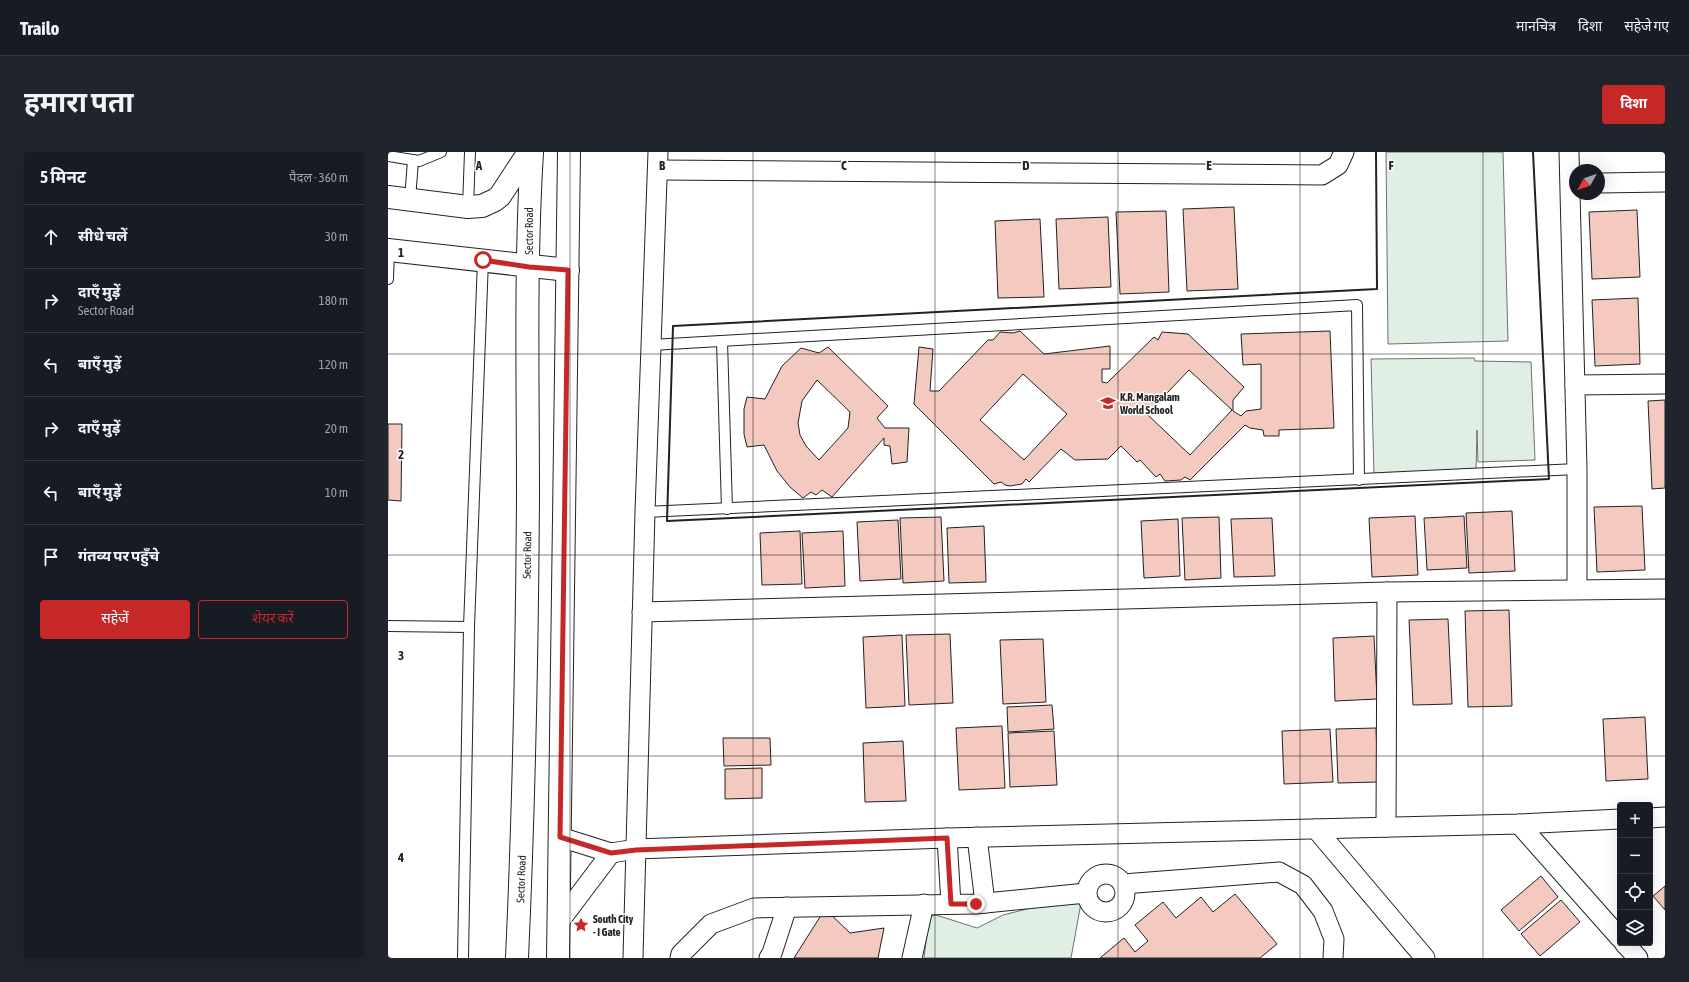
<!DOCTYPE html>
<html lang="hi">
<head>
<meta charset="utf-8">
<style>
	body { margin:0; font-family:"Asap Condensed","Noto Sans Devanagari",sans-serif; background:#20242c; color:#f1f3f6 }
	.controls { position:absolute; right:12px; bottom:12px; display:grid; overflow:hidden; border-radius:4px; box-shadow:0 4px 16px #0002 }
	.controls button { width:36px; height:36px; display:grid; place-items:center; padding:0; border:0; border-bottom:1px solid #363941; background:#171b24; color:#f1f3f6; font:20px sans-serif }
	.compass { position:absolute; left:1181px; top:12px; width:36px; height:36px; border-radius:50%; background:#171b24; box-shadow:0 4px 16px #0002; rotate:230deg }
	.stop { position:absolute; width:12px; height:12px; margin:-9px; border:3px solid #c62828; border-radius:50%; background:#fff }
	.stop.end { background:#c62828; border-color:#fff; box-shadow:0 1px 4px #0008 }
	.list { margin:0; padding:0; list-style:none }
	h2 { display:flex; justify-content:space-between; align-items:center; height:52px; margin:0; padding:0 16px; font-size:17px }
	h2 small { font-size:13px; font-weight:400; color:#9ea1a6 }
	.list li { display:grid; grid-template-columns:26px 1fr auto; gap:12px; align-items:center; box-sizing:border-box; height:64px; padding:0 16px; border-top:1px solid #363941 }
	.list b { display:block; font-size:15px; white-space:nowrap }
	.list p { margin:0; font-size:13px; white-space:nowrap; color:#9ea1a6 }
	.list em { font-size:13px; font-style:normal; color:#9ea1a6 }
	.actions { display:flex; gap:8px; padding:12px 16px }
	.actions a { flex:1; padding:9px 0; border:1px solid #c62828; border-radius:4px; text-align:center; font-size:14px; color:#c62828 }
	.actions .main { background:#c62828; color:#fff }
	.icon { flex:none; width:22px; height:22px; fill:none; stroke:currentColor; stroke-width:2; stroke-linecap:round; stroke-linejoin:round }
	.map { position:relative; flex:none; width:1277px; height:806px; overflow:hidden; border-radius:4px }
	header { display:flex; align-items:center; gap:24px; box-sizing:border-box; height:56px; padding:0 20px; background:#171b24; border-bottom:1px solid #363941 }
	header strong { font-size:19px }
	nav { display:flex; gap:22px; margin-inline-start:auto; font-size:14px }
	.intro { display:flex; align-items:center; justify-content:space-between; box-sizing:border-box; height:96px; padding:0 24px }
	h1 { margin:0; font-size:28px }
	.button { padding:10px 18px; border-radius:4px; background:#c62828; color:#fff; font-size:14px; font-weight:700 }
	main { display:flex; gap:24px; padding:0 24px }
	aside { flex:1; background:#171b24; border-radius:4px; box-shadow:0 4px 16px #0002 }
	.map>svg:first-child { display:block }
	.green { fill:#e0efe3; stroke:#6f6f6f }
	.building { fill:#f3c9c0; stroke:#222; fill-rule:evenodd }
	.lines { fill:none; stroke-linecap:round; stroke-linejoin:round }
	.service-casing { stroke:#222; stroke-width:12 }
	.minor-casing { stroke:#222; stroke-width:21 }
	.tertiary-casing { stroke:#222; stroke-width:24 }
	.secondary-casing { stroke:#222; stroke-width:24 }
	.service { stroke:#fff; stroke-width:10 }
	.minor { stroke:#fff; stroke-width:19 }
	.tertiary { stroke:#fff; stroke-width:22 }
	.secondary { stroke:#fff; stroke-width:22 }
	.wall { stroke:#222; stroke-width:2 }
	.route { stroke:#c62828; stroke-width:5 }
	.grid { fill:none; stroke:#222; stroke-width:1; stroke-opacity:0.55 }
	.labels { text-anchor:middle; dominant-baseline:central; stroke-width:3; stroke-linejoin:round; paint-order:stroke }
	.street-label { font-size:11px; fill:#222; stroke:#fff }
	.poi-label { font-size:11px; font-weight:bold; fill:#222; stroke:#fff; text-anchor:start }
	.grid-label { font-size:13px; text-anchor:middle; font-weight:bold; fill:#222; stroke:#fff; stroke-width:3; stroke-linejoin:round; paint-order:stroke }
</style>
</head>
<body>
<header>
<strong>Trailo</strong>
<nav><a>मानचित्र</a><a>दिशा</a><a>सहेजे गए</a></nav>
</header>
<div class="intro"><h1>हमारा पता</h1><a class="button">दिशा</a></div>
<main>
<aside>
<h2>5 मिनट<small>पैदल · 360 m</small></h2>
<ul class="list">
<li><svg class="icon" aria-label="ahead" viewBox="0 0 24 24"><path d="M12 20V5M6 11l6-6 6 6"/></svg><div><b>सीधे चलें</b></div><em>30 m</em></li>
<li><svg class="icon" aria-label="right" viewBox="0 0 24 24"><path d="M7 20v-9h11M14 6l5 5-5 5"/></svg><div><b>दाएँ मुड़ें</b><p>Sector Road</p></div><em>180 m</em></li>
<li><svg class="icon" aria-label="left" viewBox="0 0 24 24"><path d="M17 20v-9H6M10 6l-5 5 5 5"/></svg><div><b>बाएँ मुड़ें</b></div><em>120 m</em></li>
<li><svg class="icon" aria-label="right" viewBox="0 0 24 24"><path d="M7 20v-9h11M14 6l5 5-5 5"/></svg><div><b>दाएँ मुड़ें</b></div><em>20 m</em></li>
<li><svg class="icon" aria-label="left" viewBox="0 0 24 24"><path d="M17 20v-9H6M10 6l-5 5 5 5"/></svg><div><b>बाएँ मुड़ें</b></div><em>10 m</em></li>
<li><svg class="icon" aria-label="arrive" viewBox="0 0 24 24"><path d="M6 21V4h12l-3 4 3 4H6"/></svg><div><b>गंतव्य पर पहुँचे</b></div></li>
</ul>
<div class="actions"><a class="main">सहेजें</a><a>शेयर करें</a></div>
</aside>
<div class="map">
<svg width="1277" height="806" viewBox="0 0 1277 806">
	<rect width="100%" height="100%" fill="#fff"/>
	<!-- green -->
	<g class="green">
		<polygon points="998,0 1115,0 1120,189 1000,192"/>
		<polygon points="1086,206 1087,209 1143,210 1147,308 1090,310 1089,278 1088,319 986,324 983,207"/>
		<polygon points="693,751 683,806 536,806 541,765 548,763 589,776 615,763 651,754"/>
	</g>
	<!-- building -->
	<g class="building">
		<polygon points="846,55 850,137 799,139 795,57"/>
		<polygon points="1249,58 1252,125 1204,127 1201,60"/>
		<polygon points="778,59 781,140 732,142 728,60"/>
		<polygon points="720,65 723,135 671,137 668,67"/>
		<polygon points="652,67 656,145 610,146 607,69"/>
		<polygon points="1250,146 1252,212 1207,214 1204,148"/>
		<path d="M632,179L656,202L722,194V217H714V230L719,231L766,185L770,188L774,180L800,182L856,235L845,248V259L853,264L858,259L873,257V212L855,213L853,182L942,179L946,276L891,278V284H876L875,278L862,276L857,273L802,328L797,325L793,328L777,329L772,322L768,325L752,308L749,310L733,294L720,307L687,308L673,297L641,330L638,327L634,332L622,334L617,333L613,330L606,332L526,252L531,195L545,197L542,239H551L600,188H605L612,180L625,181ZM801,218L844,258L802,303L759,262ZM635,222L679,262L636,308L592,268Z"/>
		<path d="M440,195L500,254L489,266L497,276H521L519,310L504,312L502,294L496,293V286L444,345L434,338L428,343L423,340L415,346L402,335L389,319L376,293L359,295L356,282V257L359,245L377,247L394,214L413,196L431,201ZM429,228L462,260L460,276L431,308L418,294L412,283L410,271L414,249Z"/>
		<polygon points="1277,248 1277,336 1264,337 1260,249"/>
		<polygon points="0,272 14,272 13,349 0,348"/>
		<polygon points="1254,354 1257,418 1209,420 1206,355"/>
		<polygon points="1124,359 1127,419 1081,421 1078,361"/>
		<polygon points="1027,364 1030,423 984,425 981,366"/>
		<polygon points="1076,364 1079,416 1039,418 1036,366"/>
		<polygon points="553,365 556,429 515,431 512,366"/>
		<polygon points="831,365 833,426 797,428 794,366"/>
		<polygon points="884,366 887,424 846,425 843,367"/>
		<polygon points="790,367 792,424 756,426 753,369"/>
		<polygon points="510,368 513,427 472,429 469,370"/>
		<polygon points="596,374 598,430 561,431 559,376"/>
		<polygon points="412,379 414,432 374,433 372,381"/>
		<polygon points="455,379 457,434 417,436 414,381"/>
		<polygon points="1121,458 1124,554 1080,555 1077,459"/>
		<polygon points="1060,467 1064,552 1025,553 1021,468"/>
		<polygon points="562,482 565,551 521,553 518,483"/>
		<polygon points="514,483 517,554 478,556 475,485"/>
		<polygon points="986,484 989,547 947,549 945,486"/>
		<polygon points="655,487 658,550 615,552 612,488"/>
		<polygon points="664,553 666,577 620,580 619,555"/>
		<polygon points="1257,565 1260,627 1218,629 1215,567"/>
		<polygon points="614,574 617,636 571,638 568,576"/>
		<polygon points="988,576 990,630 950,631 948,577"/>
		<polygon points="942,577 945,630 896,632 894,579"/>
		<polygon points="666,579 669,633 622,635 620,581"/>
		<polygon points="335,586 382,586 383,613 336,614"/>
		<polygon points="515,589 518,649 477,650 475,591"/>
		<polygon points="374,616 374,646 337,647 337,617"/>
		<polygon points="1153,724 1170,745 1131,779 1113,758"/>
		<polygon points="1277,734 1277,758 1265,744"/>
		<polygon points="847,742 889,792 872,806 712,806 736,786 747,800 760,789 747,773 775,750 788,766 813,745 825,760"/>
		<polygon points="1173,748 1192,770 1152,804 1133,782"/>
		<polygon points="437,757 462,781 496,776 490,806 406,806"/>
	</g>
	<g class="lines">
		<!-- service casing -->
		<g class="service-casing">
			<g id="service">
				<polyline points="0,4 31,9 53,0"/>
				<polyline points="22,48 25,8"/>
				<polyline points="80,55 82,0"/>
				<polyline points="0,127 1,98"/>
				<polyline points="334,189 339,357"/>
				<polyline points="263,193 969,153 971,328"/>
				<polyline points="257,360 1189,317"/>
				<polyline points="0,474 81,475"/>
				<polyline points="75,806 81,475 95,108"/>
			</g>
		</g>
		<!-- minor casing -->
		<g class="minor-casing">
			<g id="minor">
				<polyline points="1181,0 1189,317 1189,437"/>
				<polyline points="270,18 934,23 950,13 956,0"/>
				<polyline points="1211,31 1277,30"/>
				<polyline points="1187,233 1277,232"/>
				<polyline points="254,460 999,440 1277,437"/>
				<polyline points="1262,666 1277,665"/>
				<polyline points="1131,672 1232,786"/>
				<polyline points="998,675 999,440"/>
				<polyline points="928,677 1037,806"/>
				<polyline points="172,685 223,701 248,697 559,686 1131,672 1232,667"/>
				<polyline points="589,685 597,751"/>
				<polyline points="559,686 563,752"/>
				<circle cx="718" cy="741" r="19"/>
				<polyline points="735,732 891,720 915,733 935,759 946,787 945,806"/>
				<polyline points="171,770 223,701"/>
				<polyline points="1236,791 1250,806"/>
				<polyline points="245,806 257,360 270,0"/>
				<polyline points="292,806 293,802 323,772 366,756 588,752 698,741"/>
				<polyline points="381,806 384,801 399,755"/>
				<polyline points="524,806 536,752"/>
			</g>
		</g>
		<!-- tertiary casing -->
		<g class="tertiary-casing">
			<g id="tertiary">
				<polyline points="0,45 80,55 94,54 107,48 112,44 141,0"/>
				<polyline points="0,98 180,118"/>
			</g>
		</g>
		<!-- secondary casing -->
		<g class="secondary-casing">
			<g id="secondary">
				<path d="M129,806C136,652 139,498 140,344C140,230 137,114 144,0"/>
				<polyline points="170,806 181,0"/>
			</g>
		</g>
		<!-- service -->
		<use href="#service" class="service"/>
		<!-- minor -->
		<use href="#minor" class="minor"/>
		<!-- tertiary -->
		<use href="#tertiary" class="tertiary"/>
		<!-- secondary -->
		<use href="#secondary" class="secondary"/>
		<!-- wall -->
		<polyline class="wall" points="988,0 989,137 285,174 279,369 1161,327 1145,0"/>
	</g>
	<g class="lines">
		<!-- route -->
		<polyline class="route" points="95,108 141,115 180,118 172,685 223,701 248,698 559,686 563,752 588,752"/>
	</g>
	<!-- grid -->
	<path class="grid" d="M182,0V806M365,0V806M547,0V806M730,0V806M912,0V806M1095,0V806M0,202H1277M0,403H1277M0,604H1277"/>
	<!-- icons -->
	<defs>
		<g id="school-bare" transform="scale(1.2)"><path d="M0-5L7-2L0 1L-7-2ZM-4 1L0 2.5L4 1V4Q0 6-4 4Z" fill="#c62828" stroke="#fff" stroke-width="2.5" paint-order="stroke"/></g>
		<g id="sight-bare" transform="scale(1.2)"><path d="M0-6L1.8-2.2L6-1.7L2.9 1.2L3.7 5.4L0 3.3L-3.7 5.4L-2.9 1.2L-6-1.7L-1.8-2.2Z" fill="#c62828" stroke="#fff" stroke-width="2.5" paint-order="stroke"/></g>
	</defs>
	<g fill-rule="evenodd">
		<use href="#school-bare" x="720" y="251"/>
		<use href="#sight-bare" x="193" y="773"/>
	</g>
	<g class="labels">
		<!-- street labels -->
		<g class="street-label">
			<text transform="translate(141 79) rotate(-90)">Sector Road</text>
			<text transform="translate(139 403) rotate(-89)">Sector Road</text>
			<text transform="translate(133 727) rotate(-88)">Sector Road</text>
		</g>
		<!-- poi labels -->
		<g class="poi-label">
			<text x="732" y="245">K.R. Mangalam<tspan x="732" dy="13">World School</tspan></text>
			<text x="205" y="767">South City<tspan x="205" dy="13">- I Gate</tspan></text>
		</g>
	</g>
	<g class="grid-label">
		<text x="91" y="18">A</text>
		<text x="274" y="18">B</text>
		<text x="456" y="18">C</text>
		<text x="638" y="18">D</text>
		<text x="821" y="18">E</text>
		<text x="1003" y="18">F</text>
		<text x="13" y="105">1</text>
		<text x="13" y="307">2</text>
		<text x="13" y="508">3</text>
		<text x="13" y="710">4</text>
	</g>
</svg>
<div class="controls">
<button>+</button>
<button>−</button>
<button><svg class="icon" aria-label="locate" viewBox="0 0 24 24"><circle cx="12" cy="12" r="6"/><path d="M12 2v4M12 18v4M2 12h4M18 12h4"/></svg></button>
<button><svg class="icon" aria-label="layers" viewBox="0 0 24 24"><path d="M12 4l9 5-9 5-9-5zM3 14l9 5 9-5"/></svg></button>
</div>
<svg class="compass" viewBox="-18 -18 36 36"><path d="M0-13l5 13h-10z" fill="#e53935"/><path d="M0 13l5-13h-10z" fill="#9ea1a6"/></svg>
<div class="stop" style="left:95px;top:108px"></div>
<div class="stop end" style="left:588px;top:752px"></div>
</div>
</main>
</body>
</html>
